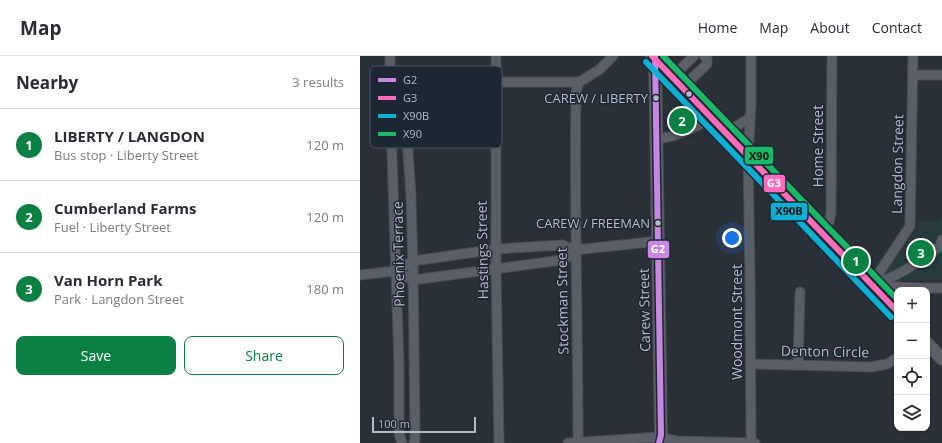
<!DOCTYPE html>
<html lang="en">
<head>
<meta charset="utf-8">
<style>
	body { margin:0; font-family:"Open Sans",sans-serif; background:#f7f7f7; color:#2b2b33 }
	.controls { position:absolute; right:12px; bottom:12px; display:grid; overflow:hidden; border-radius:8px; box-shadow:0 1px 3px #0004 }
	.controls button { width:36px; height:36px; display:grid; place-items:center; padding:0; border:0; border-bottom:1px solid #e1e1e2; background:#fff; color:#2b2b33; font:20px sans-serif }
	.scale { position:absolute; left:12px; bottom:10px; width:104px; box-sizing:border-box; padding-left:4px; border:2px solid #b4bcc9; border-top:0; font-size:11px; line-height:14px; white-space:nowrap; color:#b4bcc9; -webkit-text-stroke:3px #1d2633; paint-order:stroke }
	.you { position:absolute; left:372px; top:182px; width:14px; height:14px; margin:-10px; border:3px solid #fff; border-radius:50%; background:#1a73e8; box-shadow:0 0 0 6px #1a73e833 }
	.badge { display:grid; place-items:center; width:26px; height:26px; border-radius:50%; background:#0b8043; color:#fff; font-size:13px; font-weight:700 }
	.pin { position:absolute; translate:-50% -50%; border:2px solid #fff; box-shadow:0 1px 4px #0006 }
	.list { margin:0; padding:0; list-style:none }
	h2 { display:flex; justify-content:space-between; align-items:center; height:52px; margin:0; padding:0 16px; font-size:17px }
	h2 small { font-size:13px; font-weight:400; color:#7c7c81 }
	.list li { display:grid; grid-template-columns:26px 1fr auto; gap:12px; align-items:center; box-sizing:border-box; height:72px; padding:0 16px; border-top:1px solid #e1e1e2 }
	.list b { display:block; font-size:15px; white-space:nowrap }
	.list p { margin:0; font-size:13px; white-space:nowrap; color:#7c7c81 }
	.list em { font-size:13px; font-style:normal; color:#7c7c81 }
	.actions { display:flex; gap:8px; padding:12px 16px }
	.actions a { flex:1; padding:9px 0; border:1px solid #0b8043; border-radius:8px; text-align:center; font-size:14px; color:#0b8043 }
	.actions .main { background:#0b8043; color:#fff }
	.icon { flex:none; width:22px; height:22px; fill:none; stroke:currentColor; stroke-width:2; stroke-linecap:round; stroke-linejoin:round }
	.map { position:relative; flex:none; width:582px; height:387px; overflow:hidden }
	header { display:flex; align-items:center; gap:24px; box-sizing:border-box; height:56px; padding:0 20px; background:#fff; border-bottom:1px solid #e1e1e2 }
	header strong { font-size:19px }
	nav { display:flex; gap:22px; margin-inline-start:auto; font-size:14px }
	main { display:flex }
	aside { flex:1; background:#fff }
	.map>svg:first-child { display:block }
	.green { fill:#273a3e }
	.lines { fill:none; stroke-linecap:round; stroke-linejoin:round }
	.minor-casing { stroke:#484c53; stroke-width:11 }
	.major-casing { stroke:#484c55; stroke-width:14 }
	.minor { stroke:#5a5e66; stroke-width:9 }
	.major { stroke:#5c6168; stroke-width:12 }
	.bus-1-casing { stroke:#1d2633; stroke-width:9 }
	.bus-2-casing { stroke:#1d2633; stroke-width:9 }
	.bus-3-casing { stroke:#1d2633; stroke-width:9 }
	.bus-4-casing { stroke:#1d2633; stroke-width:9 }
	.bus-1 { stroke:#c787e3; stroke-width:6 }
	.bus-2 { stroke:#fb6dba; stroke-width:6 }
	.bus-3 { stroke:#0dafd3; stroke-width:6 }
	.bus-4 { stroke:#1ab867; stroke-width:6 }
	.bus-dot { fill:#b4bcc9; stroke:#1d2633; stroke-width:1.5 }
	.labels { text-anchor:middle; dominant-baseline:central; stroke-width:3; stroke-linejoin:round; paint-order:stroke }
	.bus-label { font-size:13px; fill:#b4bcc9; stroke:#1d2633; text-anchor:end }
	.street-label { font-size:14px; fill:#b4bcc9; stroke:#1d2633 }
	.key { fill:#1d2633; stroke:#4a5360; stroke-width:1 }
	.key-label { font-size:11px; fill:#b4bcc9 }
	.line-badge { stroke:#1d2633; stroke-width:1.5 }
	.badge-label { font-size:11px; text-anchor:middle; font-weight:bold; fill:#fff }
	.pale-badge-label { font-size:11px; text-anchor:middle; font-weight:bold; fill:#111 }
</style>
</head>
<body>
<header>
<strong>Map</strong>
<nav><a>Home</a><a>Map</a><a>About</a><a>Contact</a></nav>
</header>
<main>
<aside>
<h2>Nearby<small>3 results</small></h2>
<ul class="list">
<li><span class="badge">1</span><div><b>LIBERTY / LANGDON</b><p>Bus stop · Liberty Street</p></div><em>120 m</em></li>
<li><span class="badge">2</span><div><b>Cumberland Farms</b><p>Fuel · Liberty Street</p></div><em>120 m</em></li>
<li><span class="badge">3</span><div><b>Van Horn Park</b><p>Park · Langdon Street</p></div><em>180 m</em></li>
</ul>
<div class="actions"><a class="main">Save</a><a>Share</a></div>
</aside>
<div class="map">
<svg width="582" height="387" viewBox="0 0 582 387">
	<rect width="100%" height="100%" fill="#2a3038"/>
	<!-- green -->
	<polygon class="green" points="582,159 582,224 520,225 558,171 558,165 579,165"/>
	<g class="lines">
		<!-- minor casing -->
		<g class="minor-casing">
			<g id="minor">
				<polyline points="30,0 31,68 39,310 39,377 42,387"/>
				<polyline points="136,0 136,213 139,387"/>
				<polyline points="391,0 391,49 388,100 390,224 391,387"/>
				<polyline points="553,19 582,19"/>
				<polyline points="312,21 334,0"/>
				<polyline points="34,23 46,67 51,140 53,213 55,375 55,384 54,387"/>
				<polyline points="136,26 219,26"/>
				<polyline points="322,32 347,8 347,3 344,0"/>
				<polyline points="365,77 390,62"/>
				<path d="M296,83C317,81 334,73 351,61"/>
				<polyline points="460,176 469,166 471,157 472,0"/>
				<polyline points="35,215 53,224 202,204 212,199 215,194"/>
				<polyline points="0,219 35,215 53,205 137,193 202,189 215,194 298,185"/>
				<polyline points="511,229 550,170 553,0"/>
				<path d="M511,229C536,222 559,206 580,190L582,184"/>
				<polyline points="519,230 562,232 582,232"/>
				<polyline points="391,308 511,311 527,308 537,302"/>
				<polyline points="438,309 440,236"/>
				<path d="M218,386C218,269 214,153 216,36L219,26L239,14L253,0"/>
				<polyline points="208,387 300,381 317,385 395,387"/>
			</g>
		</g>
		<!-- major casing -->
		<g class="major-casing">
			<g id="major">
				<polyline points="295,0 301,379 299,387"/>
				<polyline points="292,1 537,255"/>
				<polyline points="567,287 582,303"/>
			</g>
		</g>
		<!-- minor -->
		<use href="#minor" class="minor"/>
		<!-- major -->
		<use href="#major" class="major"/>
		<!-- bus-1 casing -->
		<g class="bus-1-casing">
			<polyline id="bus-1" points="295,0 301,379 299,387"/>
		</g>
		<!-- bus-2 casing -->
		<g class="bus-2-casing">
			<polyline id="bus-2" points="292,0 537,255"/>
		</g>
		<!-- bus-3 casing -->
		<g class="bus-3-casing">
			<polyline id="bus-3" points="286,6 531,261"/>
		</g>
		<!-- bus-4 casing -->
		<g class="bus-4-casing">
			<polyline id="bus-4" points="303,0 537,243"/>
		</g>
		<!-- bus-1 -->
		<use href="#bus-1" class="bus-1"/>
		<!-- bus-2 -->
		<use href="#bus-2" class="bus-2"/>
		<!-- bus-3 -->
		<use href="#bus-3" class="bus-3"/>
		<!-- bus-4 -->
		<use href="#bus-4" class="bus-4"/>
	</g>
	<!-- markers -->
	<g class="bus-dot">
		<circle cx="329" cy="38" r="3.5"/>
		<circle cx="296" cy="42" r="3.5"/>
		<circle cx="298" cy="167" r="3.5"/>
	</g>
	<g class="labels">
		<!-- bus labels -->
		<g class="bus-label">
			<text x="288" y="42">CAREW / LIBERTY</text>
			<text x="290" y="167">CAREW / FREEMAN</text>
		</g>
		<!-- street labels -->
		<g class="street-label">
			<text transform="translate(457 90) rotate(-90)">Home Street</text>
			<text transform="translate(537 108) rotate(-89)">Langdon Street</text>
			<text transform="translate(122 194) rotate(-91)">Hastings Street</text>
			<text transform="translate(38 198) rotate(-91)">Phoenix Terrace</text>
			<text transform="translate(202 245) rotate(-91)">Stockman Street</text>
			<text transform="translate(284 254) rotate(-91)">Carew Street</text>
			<text transform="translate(376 266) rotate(-90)">Woodmont Street</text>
			<text transform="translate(465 295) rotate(1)">Denton Circle</text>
		</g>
	</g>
	<!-- legend -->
	<rect x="10" y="10" width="132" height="82" rx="6" class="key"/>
	<rect x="18" y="22" width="18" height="4" fill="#c787e3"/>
	<rect x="18" y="40" width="18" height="4" fill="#fb6dba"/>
	<rect x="18" y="58" width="18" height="4" fill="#0dafd3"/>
	<rect x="18" y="76" width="18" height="4" fill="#1ab867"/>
	<g class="key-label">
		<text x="43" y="28">G2</text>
		<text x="43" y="46">G3</text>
		<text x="43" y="64">X90B</text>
		<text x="43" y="82">X90</text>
	</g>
	<g class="line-badge">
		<rect x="384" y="90" width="30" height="19" rx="4" fill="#1ab867"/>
		<rect x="403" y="118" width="23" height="19" rx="4" fill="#fb6dba"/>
		<rect x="410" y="146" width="38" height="19" rx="4" fill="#0dafd3"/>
		<rect x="287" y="184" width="23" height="19" rx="4" fill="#c787e3"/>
	</g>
	<g class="badge-label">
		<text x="414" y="131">G3</text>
		<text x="298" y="197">G2</text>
	</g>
	<g class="pale-badge-label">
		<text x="399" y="104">X90</text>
		<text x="429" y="159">X90B</text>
	</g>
</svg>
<div class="controls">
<button>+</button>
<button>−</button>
<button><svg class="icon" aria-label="locate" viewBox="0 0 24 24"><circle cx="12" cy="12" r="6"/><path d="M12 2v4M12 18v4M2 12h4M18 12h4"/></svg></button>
<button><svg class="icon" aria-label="layers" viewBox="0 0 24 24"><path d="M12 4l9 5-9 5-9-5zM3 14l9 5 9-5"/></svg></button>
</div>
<div class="scale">100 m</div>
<div class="you"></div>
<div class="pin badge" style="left:496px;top:205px">1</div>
<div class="pin badge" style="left:322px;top:65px">2</div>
<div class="pin badge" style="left:561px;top:197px">3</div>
</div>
</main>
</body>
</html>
